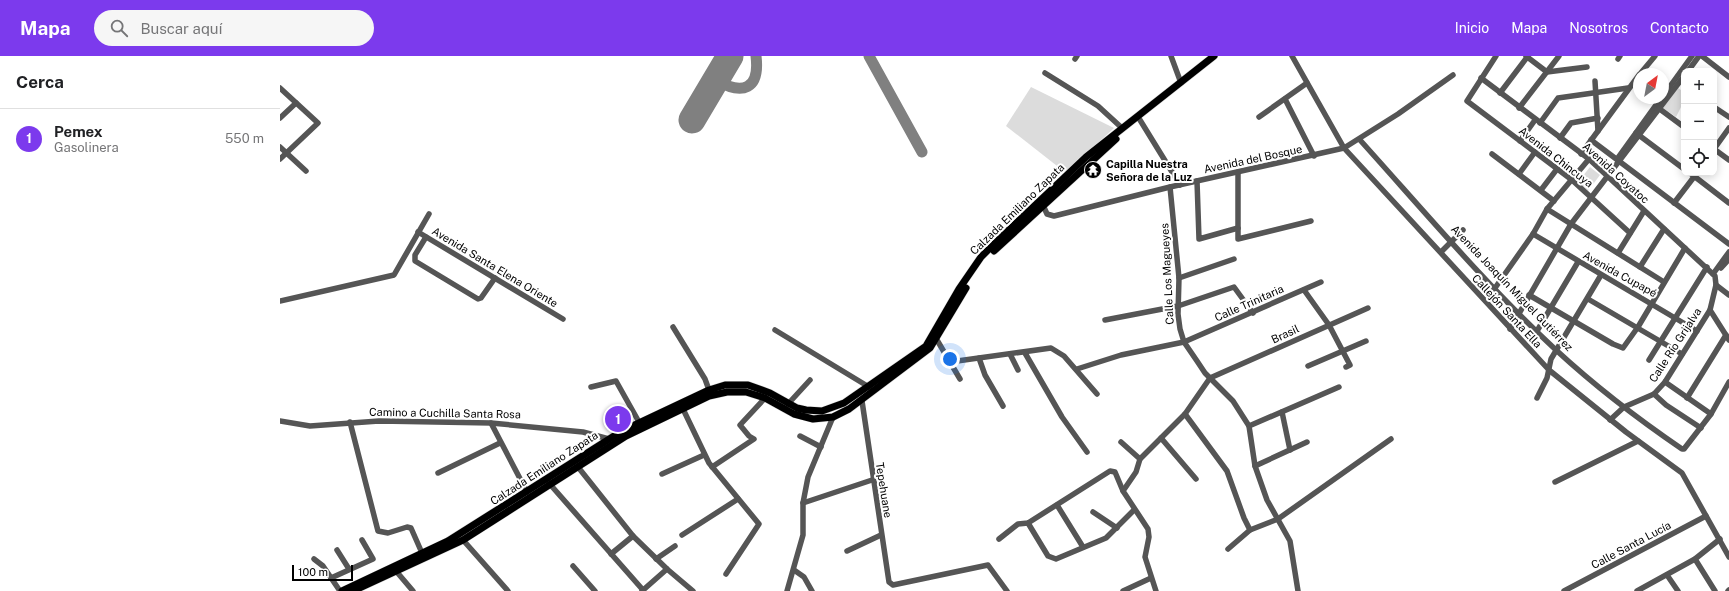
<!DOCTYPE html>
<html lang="es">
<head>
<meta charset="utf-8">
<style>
	body { margin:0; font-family:"Public Sans",sans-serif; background:#f6f6f6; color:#202124 }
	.controls { position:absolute; right:12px; top:12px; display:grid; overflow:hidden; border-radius:8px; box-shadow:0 2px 10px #0003 }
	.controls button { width:36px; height:36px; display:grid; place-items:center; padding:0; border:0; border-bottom:1px solid #e0e0e0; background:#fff; color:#202124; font:20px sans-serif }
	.compass { position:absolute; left:1353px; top:12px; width:36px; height:36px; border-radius:50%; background:#fff; box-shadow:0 2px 10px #0003; rotate:32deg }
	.scale { position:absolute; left:12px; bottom:10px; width:61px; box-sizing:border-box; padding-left:4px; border:2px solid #000; border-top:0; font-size:11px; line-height:14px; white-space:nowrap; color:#000; -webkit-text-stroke:3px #fff; paint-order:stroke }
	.you { position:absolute; left:670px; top:303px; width:14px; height:14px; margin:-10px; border:3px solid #fff; border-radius:50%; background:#1a73e8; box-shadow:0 0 0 6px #1a73e833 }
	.badge { display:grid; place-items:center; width:26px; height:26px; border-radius:50%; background:#7c3aed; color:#fff; font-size:13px; font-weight:700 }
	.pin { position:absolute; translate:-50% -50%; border:2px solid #fff; box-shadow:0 1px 4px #0006 }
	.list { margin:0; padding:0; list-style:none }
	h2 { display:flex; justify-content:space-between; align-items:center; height:52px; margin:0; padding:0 16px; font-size:17px }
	h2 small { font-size:13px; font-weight:400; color:#757577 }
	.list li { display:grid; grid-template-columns:26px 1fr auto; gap:12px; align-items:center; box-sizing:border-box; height:60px; padding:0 16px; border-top:1px solid #e0e0e0 }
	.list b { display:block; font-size:15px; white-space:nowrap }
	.list p { margin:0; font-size:13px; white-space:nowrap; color:#757577 }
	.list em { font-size:13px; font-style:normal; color:#757577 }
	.icon { flex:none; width:22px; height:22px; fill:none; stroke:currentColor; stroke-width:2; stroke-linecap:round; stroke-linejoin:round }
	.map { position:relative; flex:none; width:1449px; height:535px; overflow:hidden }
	header { display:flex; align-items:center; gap:24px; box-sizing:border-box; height:56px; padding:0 20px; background:#7c3aed; color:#fff }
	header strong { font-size:19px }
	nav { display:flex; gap:22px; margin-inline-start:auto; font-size:14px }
	.search { width:280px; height:36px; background:#f6f6f6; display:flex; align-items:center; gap:10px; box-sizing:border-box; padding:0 14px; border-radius:22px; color:#757577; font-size:15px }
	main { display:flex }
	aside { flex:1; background:#fff }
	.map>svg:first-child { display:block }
	.green { fill:#dcdcdc }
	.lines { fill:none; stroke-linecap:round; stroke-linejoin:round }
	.taxiway { stroke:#808080; stroke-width:11 }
	.runway { stroke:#808080; stroke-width:27 }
	.major-casing { stroke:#dbdbdb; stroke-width:8 }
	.minor { stroke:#555; stroke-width:5.5 }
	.major { stroke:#000; stroke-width:7 }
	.labels { text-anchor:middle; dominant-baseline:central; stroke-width:4; stroke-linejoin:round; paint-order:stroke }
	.street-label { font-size:11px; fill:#000; stroke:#fff }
	.poi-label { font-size:11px; font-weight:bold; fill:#000; stroke:#fff; text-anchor:start }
</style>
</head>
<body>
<header>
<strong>Mapa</strong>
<div class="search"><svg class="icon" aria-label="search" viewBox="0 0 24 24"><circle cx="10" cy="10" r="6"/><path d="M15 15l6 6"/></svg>Buscar aquí</div>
<nav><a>Inicio</a><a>Mapa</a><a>Nosotros</a><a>Contacto</a></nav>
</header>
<main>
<aside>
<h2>Cerca<small></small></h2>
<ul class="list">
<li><span class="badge">1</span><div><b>Pemex</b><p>Gasolinera</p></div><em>550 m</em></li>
</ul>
</aside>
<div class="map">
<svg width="1449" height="535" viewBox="0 0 1449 535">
	<rect width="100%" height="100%" fill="#fff"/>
	<!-- green -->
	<g class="green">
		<polygon points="751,31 834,72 786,117 726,70"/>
		<polygon points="1398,32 1404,36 1404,45 1396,61 1383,52"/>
		<polygon points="1310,111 1320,119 1308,135 1298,126"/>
	</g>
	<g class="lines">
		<!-- taxiway -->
		<g class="taxiway">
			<polyline points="589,0 642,96"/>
			<path d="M436,24C463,40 480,33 476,0"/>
		</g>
		<!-- runway -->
		<polyline class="runway" points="412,64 450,0"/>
		<!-- major casing -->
		<g class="major-casing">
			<g id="major">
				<polyline points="714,195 836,83"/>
				<polyline points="62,535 168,485 342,375 429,334 445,329 468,329 490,337 517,352 526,354 542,355 564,347 646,290 679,233 701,201 711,191 806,101 934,0"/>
				<polyline points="73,535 183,484 346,380 429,340 447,336 466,336 485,342 514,358 533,363 553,361 569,353 650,292 686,232"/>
			</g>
		</g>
		<!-- minor -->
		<g class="minor">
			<polyline points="891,0 901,27"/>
			<polyline points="1012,0 1064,92 1269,314 1346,376 1402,417 1449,501"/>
			<polyline points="1216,0 1187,45 1292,124 1350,177"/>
			<polyline points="1246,0 1267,16 1307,11"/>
			<polyline points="1422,0 1449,21"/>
			<polyline points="795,3 797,0"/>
			<polyline points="1338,3 1340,0"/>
			<polyline points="1408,15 1419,0"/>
			<polyline points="765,17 818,50 842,72"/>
			<polyline points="1360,18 1375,0"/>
			<polyline points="1201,22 1309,103 1435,220 1436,229 1430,254 1385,326 1374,338 1344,351 1330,364"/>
			<polyline points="1315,25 1318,75"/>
			<polyline points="0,32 38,67 0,103"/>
			<polyline points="1220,37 1248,0"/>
			<polyline points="1383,40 1412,0"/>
			<polyline points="1005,43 1034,100"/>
			<polyline points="1377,51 1404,71"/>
			<polyline points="1434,51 1449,61"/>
			<polyline points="1239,52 1279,0"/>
			<polyline points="979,61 1027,27"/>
			<polyline points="0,62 16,47"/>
			<polyline points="860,64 900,129"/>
			<polyline points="1260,67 1278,42 1348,32"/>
			<polyline points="1356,77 1404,113"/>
			<polyline points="1280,82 1291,67 1318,62"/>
			<path d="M1080,84C1144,155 1206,229 1276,294C1315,330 1358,363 1402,393H1404L1431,358L1449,326"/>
			<polyline points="1311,84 1449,188"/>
			<polyline points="1240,85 1255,64"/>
			<polyline points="0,91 26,115"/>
			<polyline points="1434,93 1449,72"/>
			<polyline points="1434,93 1449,104"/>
			<polyline points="1212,98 1274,145"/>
			<polyline points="1301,98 1359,19"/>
			<polyline points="1337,103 1381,42"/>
			<polyline points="958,116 958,183 1031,165"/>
			<polyline points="1410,117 1449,147"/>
			<polyline points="1239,118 1255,96"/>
			<polyline points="917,125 919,183 958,172"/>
			<polyline points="890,131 899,222 898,258 900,273 904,286 917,305 925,317 953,345 969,370 975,410 987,444 1010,485 1018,535"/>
			<polyline points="1261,134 1277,113"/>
			<polyline points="762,147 767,158 774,160 890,131 1064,92 1118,58 1173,19"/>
			<polyline points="1394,147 1417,117"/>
			<polyline points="1267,153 1384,226"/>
			<polyline points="138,176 283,263"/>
			<polyline points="1253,178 1417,275"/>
			<polyline points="146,181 135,199 135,205 198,243 201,242 215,222"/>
			<polyline points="1161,196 1183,174"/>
			<polyline points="1338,197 1364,155"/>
			<polyline points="1360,211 1384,173"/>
			<polyline points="1441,212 1449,203"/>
			<polyline points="1433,218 1449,196"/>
			<polyline points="899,222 954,203"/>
			<polyline points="1436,229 1449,239"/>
			<polyline points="1215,232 1253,178 1267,153 1309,103"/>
			<polyline points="1024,234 1049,269 1070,309 1066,311"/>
			<polyline points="1249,239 1333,288 1343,292 1358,271 1405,192"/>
			<polyline points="1308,243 1402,298"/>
			<polyline points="0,245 114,219 149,158"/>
			<polyline points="1430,254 1449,284"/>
			<polyline points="825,264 898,250 954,231 973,257"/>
			<polyline points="393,271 425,323 429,334"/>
			<polyline points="1230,273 1291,168 1404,20"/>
			<polyline points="495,274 589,331"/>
			<polyline points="1257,275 1298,206"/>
			<polyline points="657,284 680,323"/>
			<polyline points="745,297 782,361 807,396"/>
			<polyline points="730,298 738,314"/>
			<polyline points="699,302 705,319 723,350"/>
			<polyline points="1369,304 1427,211"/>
			<polyline points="670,306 771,292 784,300 817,338"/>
			<polyline points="1028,310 1086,285"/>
			<polyline points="797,313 841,299 904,286 1041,226"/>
			<polyline points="1385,326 1431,358"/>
			<polyline points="311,331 336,325 359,366"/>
			<polyline points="1374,338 1386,349 1421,372"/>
			<polyline points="1257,342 1267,322 1271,303 1321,219"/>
			<polyline points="1407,342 1446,279"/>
			<polyline points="582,345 609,526 613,529 708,509 727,535"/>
			<polyline points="508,348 530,324"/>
			<polyline points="403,353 429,407 479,468 446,518"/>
			<polyline points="1002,356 1010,394"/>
			<polyline points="905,358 947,415 964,462 970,474"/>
			<polyline points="0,365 30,370 99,365 211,367 303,376 329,383"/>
			<polyline points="70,366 98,475 108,477 127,471 131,472 142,497"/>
			<polyline points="211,367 247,436"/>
			<polyline points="969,370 1059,331"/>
			<polyline points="520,380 541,391"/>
			<polyline points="881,382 916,423"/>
			<polyline points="841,386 860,403"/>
			<polyline points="975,410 1027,386"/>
			<polyline points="298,411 353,480 387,513 413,535"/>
			<polyline points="432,411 474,383 469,380 460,369 485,342"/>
			<polyline points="158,417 220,387"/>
			<polyline points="382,418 424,399"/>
			<polyline points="268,426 363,534"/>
			<polyline points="1275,426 1358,385"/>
			<polyline points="523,447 592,424"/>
			<polyline points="777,449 803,491"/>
			<polyline points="813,456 837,472"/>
			<polyline points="748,467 768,500 776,503 826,482 854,454"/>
			<polyline points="402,479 458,443"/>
			<polyline points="719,483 738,468 748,467 830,415 835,416 843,435"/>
			<polyline points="183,484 228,535"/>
			<polyline points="948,493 970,474 998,463 1111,383"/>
			<polyline points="57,494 69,513"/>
			<polyline points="567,495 601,479"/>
			<polyline points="331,498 353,480"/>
			<polyline points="34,503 43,510 60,535"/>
			<polyline points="376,503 395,490"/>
			<polyline points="1415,503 1435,535"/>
			<polyline points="293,510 315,535"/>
			<polyline points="514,514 524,521 532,535"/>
			<polyline points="116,515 133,535"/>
			<polyline points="1387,519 1398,535"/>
			<polyline points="51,522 93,503 82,484"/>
			<polyline points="362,535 387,513"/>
			<polyline points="507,535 523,479 523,447 528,421 553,361"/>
			<polyline points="843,535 871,522"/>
			<polyline points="876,535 865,501 869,481 868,473 843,435 856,416 860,403 905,358 930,322 1088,252"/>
			<polyline points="1284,535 1426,460"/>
			<polyline points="1357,535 1415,503 1440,483"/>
			<polyline points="1448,535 1449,534"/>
		</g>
		<!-- major -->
		<use href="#major" class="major"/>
	</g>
	<!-- icons -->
	<defs>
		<g id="temple-disc" transform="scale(0.9)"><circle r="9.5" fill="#000" stroke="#fff"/><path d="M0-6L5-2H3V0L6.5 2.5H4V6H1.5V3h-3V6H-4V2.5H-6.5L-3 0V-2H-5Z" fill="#fff"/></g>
	</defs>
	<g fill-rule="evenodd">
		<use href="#temple-disc" x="813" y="114"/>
	</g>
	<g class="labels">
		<!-- street labels -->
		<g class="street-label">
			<text transform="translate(1276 101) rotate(38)">Avenida Chincuya</text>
			<text transform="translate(973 103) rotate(-12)">Avenida del Bosque</text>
			<text transform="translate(1336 117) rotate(42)">Avenida Coyatoc</text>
			<text transform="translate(737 153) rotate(-44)">Calzada Emiliano Zapata</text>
			<text transform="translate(215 211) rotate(31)">Avenida Santa Elena Oriente</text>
			<text transform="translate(887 218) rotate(-93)">Calle Los Magueyes</text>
			<text transform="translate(1340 218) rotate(29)">Avenida Cupapé</text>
			<text transform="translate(1232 232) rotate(46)">Avenida Joaquín Miguel Gutiérrez</text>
			<text transform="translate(969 247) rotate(-24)">Calle Trinitaria</text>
			<text transform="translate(1227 255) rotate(47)">Callejón Santa Ella</text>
			<text transform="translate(1005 278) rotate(-25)">Brasil</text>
			<text transform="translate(1395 289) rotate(-57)">Calle Río Grijalva</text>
			<text transform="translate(165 357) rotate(1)">Camino a Cuchilla Santa Rosa</text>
			<text transform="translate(264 412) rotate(-33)">Calzada Emiliano Zapata</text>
			<text transform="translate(604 434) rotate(81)">Tepehuane</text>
			<text transform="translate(1351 489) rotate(-28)">Calle Santa Lucía</text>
		</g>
		<!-- poi labels -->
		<g class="poi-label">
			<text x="826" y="108">Capilla Nuestra<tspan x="826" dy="13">Señora de la Luz</tspan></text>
		</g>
	</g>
</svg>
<div class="controls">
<button>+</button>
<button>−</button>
<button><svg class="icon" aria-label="locate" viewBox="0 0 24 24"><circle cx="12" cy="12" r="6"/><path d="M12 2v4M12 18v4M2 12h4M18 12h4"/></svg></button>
</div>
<svg class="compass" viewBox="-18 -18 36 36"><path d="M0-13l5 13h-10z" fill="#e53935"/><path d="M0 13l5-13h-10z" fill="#757577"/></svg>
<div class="scale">100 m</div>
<div class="you"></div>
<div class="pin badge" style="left:338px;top:363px">1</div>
</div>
</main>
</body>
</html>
